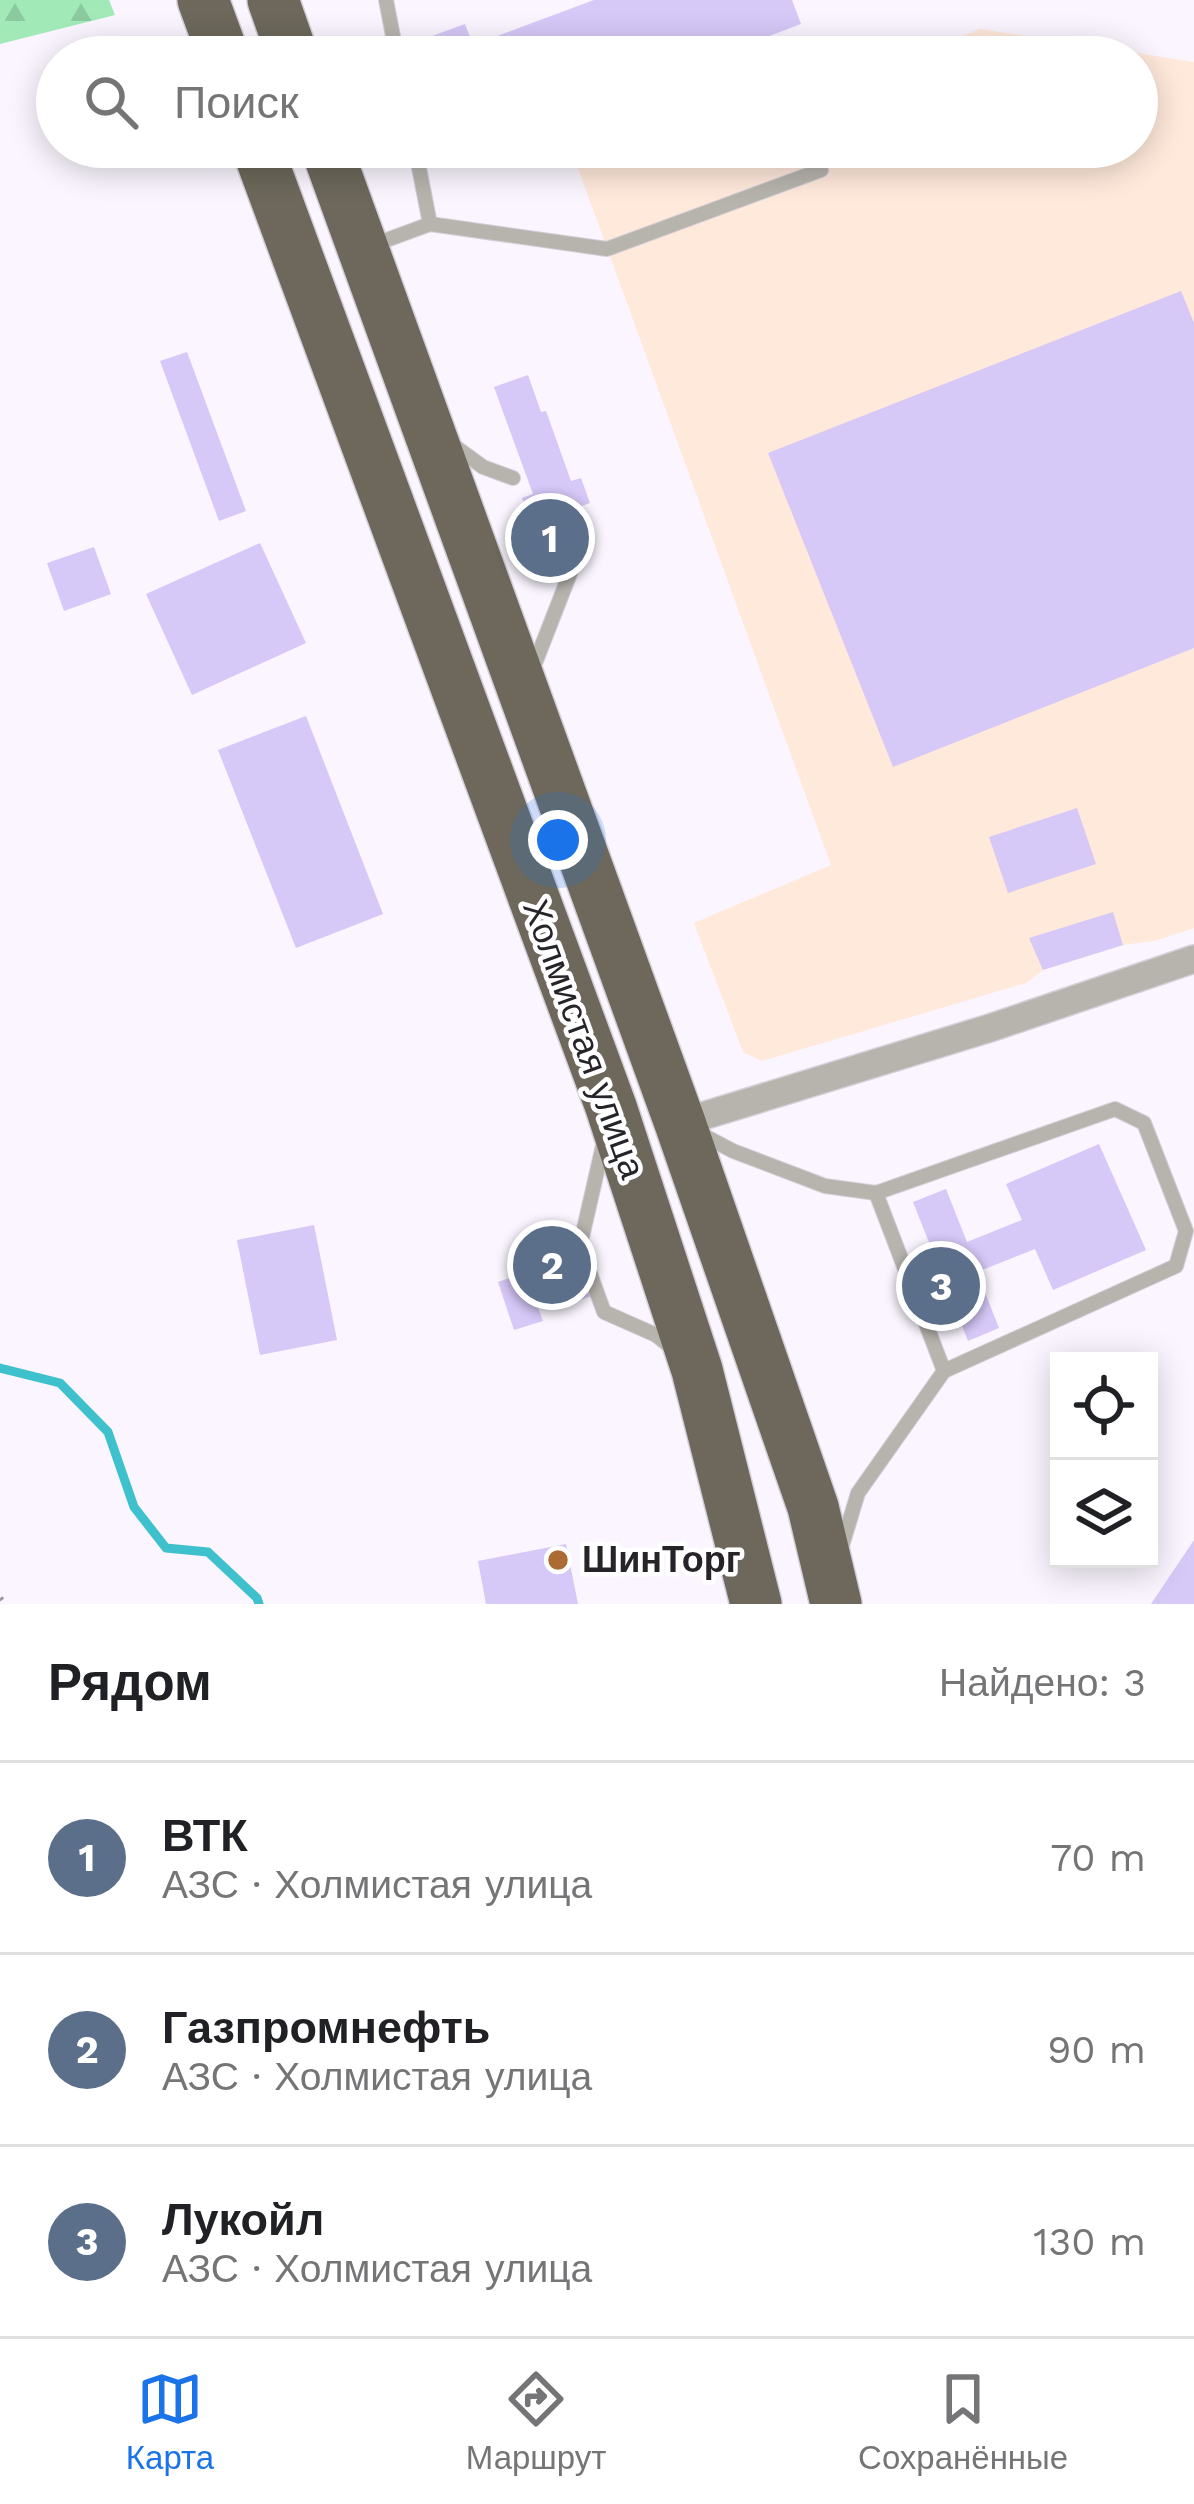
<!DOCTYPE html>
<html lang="ru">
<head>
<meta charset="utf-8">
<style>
	body { margin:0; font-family:"Work Sans",sans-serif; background:#f2f2f2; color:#202124 }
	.controls { position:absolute; right:36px; bottom:36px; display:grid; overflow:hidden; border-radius:0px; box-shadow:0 6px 30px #0003 }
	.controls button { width:108px; height:108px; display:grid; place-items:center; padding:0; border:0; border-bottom:3px solid #e0e0e0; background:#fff; color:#202124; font:60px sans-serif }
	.you { position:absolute; left:558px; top:840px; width:42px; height:42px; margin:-30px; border:9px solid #fff; border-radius:50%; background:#1a73e8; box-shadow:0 0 0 18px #1a73e833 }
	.badge { display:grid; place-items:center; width:78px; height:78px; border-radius:50%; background:#1a73e8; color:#fff; font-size:39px; font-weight:700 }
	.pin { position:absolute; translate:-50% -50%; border:6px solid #fff; box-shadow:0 3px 12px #0006 }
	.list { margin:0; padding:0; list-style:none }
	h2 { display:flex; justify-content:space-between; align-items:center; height:156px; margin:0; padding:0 48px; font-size:51px }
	h2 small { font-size:39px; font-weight:400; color:#757577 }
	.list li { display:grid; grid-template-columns:78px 1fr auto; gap:36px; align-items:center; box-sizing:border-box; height:192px; padding:0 48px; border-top:3px solid #e0e0e0 }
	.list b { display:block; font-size:45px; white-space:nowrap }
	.list p { margin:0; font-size:39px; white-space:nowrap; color:#757577 }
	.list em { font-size:39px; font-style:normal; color:#757577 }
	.icon { flex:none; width:66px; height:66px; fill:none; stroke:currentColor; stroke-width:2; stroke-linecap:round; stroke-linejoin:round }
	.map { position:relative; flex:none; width:1194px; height:1604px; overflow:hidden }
	.search { position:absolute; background:#fff; box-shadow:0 6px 30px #0003; left:36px; right:36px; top:36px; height:132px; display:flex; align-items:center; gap:30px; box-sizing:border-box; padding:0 42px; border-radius:66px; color:#757577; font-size:45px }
	.sheet { height:732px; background:#fff }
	nav { display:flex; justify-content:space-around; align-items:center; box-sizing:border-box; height:168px; border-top:3px solid #e0e0e0; background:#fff; font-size:33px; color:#757577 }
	nav a { display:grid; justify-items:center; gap:6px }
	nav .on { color:#1a73e8 }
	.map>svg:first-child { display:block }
	.industrial { fill:#ffe9db }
	.forest { fill:url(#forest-firs) }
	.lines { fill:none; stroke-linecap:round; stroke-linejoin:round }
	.stream { stroke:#3ec1cd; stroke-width:9 }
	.building { fill:#d6c8f7 }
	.lane-casing { stroke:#d4cfd8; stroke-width:16 }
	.street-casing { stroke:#d4cfd8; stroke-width:30 }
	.highway-casing { stroke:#d4cfd8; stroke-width:54 }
	.path { stroke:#9d98a0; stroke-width:6; stroke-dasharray:3 9; stroke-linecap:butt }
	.lane { stroke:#b7b4ae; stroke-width:14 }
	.street { stroke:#b7b4ae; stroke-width:27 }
	.highway { stroke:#6d685b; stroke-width:51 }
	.poi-dot { fill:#ab6b33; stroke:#fff; stroke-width:4.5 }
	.labels { text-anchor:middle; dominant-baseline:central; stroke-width:9; stroke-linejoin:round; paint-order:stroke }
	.street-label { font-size:36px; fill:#272429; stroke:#fff }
	.poi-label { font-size:36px; font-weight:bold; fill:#272429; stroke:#fff; text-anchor:start }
</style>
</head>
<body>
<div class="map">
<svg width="1194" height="1604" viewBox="0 0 1194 1604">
	<defs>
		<pattern id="forest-firs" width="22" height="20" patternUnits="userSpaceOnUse" patternTransform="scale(3)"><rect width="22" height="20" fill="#a1eab8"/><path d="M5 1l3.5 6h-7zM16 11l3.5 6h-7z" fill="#8bc99e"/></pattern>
	</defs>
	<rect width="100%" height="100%" fill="#faf5fe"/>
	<!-- industrial -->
	<polygon class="industrial" points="980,29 1194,62 1194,928 1154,941 1123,945 1043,970 1026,983 762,1061 743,1052 694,923 831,865 574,157 601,147 1137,147 1137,57 910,57"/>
	<!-- forest -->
	<polygon class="forest" points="0,0 109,0 115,15 0,44"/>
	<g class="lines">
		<!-- stream -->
		<polyline class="stream" points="0,1368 60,1383 108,1432 134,1507 166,1548 208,1552 257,1598 259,1604"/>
	</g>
	<!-- building -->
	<g class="building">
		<polygon points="594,0 792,0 801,24 713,57 415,57 410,44 465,24 473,45"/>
		<polygon points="1181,291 1194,323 1194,648 893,767 768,453"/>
		<polygon points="187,352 246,511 219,521 160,361"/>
		<polygon points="528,375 541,412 546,411 571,481 581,478 590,503 532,524 522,498 533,494 494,387"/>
		<polygon points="260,543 306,643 192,695 146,594"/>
		<polygon points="94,547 111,594 64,611 47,563"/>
		<polygon points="306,716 383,914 296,948 218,750"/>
		<polygon points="1077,808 1096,864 1008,893 989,837"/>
		<polygon points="1113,912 1123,945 1043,970 1029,938"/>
		<polygon points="1099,1144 1146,1250 1053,1290 1035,1249 977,1272 999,1328 968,1341 913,1202 946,1189 967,1242 1022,1220 1006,1184"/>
		<polygon points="314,1225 337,1340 260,1355 237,1240"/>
		<polygon points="582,1247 600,1293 571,1303 567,1294 537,1305 543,1321 514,1330 498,1282 526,1272 528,1277 555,1266 552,1258"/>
		<polygon points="1194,1540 1194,1604 1151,1604"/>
		<polygon points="566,1544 578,1604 486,1604 478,1561"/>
	</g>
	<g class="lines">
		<!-- lane casing -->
		<g class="lane-casing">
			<g id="lane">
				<polyline points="386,0 397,57"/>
				<polyline points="415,147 430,224"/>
				<polyline points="373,245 430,224 607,249 821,170"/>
				<polyline points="450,443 483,467 513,478"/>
				<polyline points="532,671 571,571 556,534"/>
				<polyline points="697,1132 733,1151 825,1186 876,1193 944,1371 858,1493 841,1549"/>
				<polyline points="604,1141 580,1246 604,1312 656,1335 671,1347"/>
				<polyline points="876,1193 1115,1109 1144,1123 1186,1231 1176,1266 944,1371"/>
			</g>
		</g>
		<!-- street casing -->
		<g class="street-casing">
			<polyline id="street" points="680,1123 990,1028 1194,959"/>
		</g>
		<!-- highway casing -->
		<g class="highway-casing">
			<g id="highway">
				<polyline points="203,0 224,57"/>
				<polyline points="273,0 293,57"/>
				<polyline points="257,147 611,1107 697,1370 756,1604"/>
				<polyline points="326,147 680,1123 813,1507 836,1604"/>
			</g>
		</g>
		<!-- path -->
		<polyline class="path" points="0,1598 4,1604"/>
		<!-- lane -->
		<use href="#lane" class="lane"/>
		<!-- street -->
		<use href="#street" class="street"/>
		<!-- highway -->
		<use href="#highway" class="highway"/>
	</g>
	<!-- markers -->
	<circle class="poi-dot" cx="558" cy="1560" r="12"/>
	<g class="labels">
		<!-- street labels -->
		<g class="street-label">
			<text transform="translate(584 1039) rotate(70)">Холмистая улица</text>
		</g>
		<!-- poi labels -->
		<g class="poi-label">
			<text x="582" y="1560">ШинТорг</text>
		</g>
	</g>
</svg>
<div class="controls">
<button><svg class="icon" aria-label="locate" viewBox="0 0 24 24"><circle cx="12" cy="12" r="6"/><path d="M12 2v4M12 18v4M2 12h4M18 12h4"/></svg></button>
<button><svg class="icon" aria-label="layers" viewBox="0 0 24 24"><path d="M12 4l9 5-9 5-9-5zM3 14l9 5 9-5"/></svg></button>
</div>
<div class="you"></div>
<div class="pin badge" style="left:550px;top:538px;background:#5c6f8a">1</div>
<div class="pin badge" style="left:552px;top:1265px;background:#5c6f8a">2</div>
<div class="pin badge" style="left:941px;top:1286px;background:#5c6f8a">3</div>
<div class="search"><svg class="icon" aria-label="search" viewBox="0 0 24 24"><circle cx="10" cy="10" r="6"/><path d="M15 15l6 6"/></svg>Поиск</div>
</div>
<section class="sheet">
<h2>Рядом<small>Найдено: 3</small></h2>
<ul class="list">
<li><span class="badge" style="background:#5c6f8a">1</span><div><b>ВТК</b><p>АЗС · Холмистая улица</p></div><em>70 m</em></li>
<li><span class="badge" style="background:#5c6f8a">2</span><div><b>Газпромнефть</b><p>АЗС · Холмистая улица</p></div><em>90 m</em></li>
<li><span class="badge" style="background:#5c6f8a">3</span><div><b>Лукойл</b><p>АЗС · Холмистая улица</p></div><em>130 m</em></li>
</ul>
</section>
<nav>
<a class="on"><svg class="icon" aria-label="map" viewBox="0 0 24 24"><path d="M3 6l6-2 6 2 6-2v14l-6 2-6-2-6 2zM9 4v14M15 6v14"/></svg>Карта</a>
<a><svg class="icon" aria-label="directions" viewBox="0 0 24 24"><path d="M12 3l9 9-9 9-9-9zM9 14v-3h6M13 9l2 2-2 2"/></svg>Маршрут</a>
<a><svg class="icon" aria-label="saved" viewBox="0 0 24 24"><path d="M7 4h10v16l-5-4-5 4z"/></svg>Сохранённые</a>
</nav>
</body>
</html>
